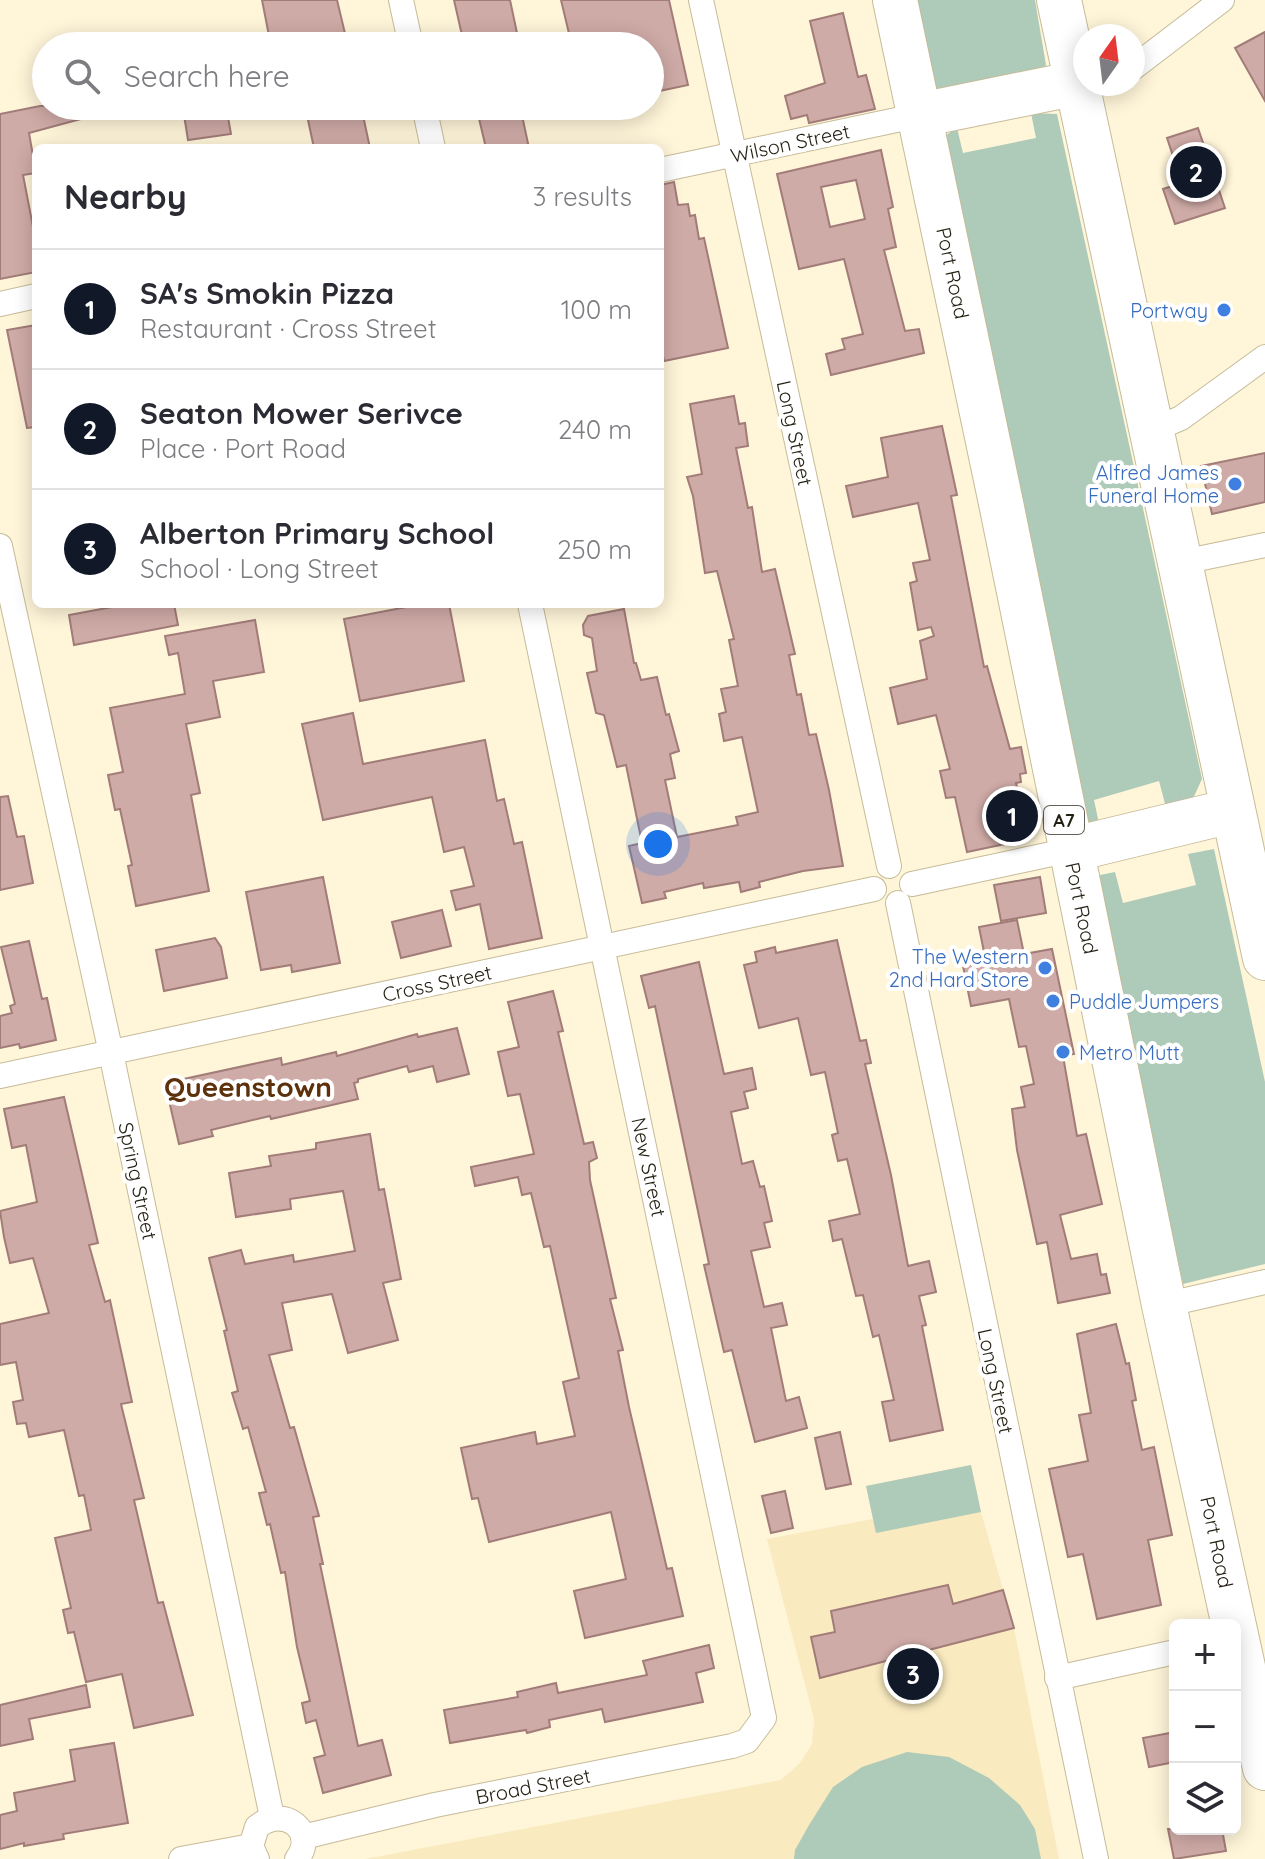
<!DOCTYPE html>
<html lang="en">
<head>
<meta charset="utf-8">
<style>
	body { margin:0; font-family:Quicksand,sans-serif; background:#f2f2f3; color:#2b2b33 }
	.controls { position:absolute; right:24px; bottom:24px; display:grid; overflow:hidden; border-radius:12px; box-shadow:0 4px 20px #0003 }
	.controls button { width:72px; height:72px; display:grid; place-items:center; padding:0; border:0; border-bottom:2px solid #e1e1e2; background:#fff; color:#2b2b33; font:40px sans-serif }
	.compass { position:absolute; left:1073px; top:24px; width:72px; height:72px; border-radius:50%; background:#fff; box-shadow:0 4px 20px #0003; rotate:14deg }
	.you { position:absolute; left:658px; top:844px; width:28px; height:28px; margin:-20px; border:6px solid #fff; border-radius:50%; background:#1a73e8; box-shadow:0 0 0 12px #1a73e833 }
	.badge { display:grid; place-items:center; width:52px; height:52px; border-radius:50%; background:#111827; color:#fff; font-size:26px; font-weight:700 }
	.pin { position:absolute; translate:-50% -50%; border:4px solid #fff; box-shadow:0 2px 8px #0006 }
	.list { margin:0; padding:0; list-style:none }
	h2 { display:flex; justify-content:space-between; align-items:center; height:104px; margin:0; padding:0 32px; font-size:34px }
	h2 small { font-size:26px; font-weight:400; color:#7c7c81 }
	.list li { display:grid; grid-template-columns:52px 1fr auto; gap:24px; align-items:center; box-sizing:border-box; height:120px; padding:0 32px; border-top:2px solid #e1e1e2 }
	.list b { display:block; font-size:30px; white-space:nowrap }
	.list p { margin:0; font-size:26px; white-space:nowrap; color:#7c7c81 }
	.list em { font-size:26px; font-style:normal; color:#7c7c81 }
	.icon { flex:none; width:44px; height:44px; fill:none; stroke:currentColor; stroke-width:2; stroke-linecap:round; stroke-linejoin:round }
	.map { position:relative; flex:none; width:1265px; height:1859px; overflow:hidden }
	.search { position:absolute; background:#fff; box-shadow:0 4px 20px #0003; left:32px; top:32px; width:632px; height:88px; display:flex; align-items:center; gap:20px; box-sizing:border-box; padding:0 28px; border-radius:44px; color:#7c7c81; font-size:30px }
	.panel { position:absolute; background:#fff; box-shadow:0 4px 20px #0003; left:32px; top:144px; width:632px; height:464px; border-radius:12px }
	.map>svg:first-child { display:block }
	.built { fill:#f9eabf }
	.green { fill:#aecab9 }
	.building { fill:#cfaba7; stroke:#a27c78; stroke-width:2; fill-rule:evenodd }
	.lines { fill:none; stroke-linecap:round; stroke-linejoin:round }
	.street-casing { stroke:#c6bb98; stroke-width:26 }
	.highway-casing { stroke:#c6bb98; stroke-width:46 }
	.street { stroke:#fff; stroke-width:24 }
	.highway { stroke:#fff; stroke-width:44 }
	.shop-dot { fill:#3f7fe0; stroke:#fff; stroke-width:3 }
	.labels { text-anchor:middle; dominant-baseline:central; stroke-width:8; stroke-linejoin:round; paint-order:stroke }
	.shield { fill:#fff; stroke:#656259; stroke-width:2 }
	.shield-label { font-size:18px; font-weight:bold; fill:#231f12 }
	.street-label { font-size:20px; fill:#231f12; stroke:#fff }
	.shop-label { font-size:20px; fill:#366cbe; stroke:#fff; text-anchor:end }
	.district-label { font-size:28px; font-weight:bold; fill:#5d310b; stroke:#fff }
</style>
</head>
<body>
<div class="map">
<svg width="1265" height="1859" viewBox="0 0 1265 1859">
	<rect width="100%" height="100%" fill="#fff5d9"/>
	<!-- built -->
	<polygon class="built" points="971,1465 981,1512 1014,1628 1059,1859 365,1859 781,1780 800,1763 812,1744 814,1719 767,1539 873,1519 866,1486"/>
	<!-- green -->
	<g class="green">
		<polygon points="915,0 1035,0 1046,65 1040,73 949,98 934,89"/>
		<polygon points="1031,113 1057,114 1202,779 1190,805 1168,815 1159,781 1094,800 1101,833 1084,830 940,139 957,128 963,153 1036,138"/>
		<polygon points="1214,849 1265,1082 1265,1264 1183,1284 1095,876 1115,872 1123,903 1196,885 1188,854"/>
		<polygon points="971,1465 981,1512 876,1533 866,1486"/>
		<polygon points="907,1752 949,1757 989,1778 1020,1805 1035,1829 1041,1859 794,1859 795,1850 809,1825 833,1787 862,1767"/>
	</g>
	<!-- building -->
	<g class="building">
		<polygon points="262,0 337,0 348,46 271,46"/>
		<polygon points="454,0 510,0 517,33 464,44"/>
		<polygon points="561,0 669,0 688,85 650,93 650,46 572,46"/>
		<polygon points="843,13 858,77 866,75 875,109 809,123 807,115 791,119 785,96 825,83 810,21"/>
		<polygon points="1265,32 1265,101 1235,48"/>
		<polygon points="40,106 102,106 103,113 29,133 36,173 23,175 36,242 36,272 0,279 0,114"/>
		<polygon points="198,106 226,106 231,134 188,140 184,115 199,113"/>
		<polygon points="305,106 361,106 370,148 314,148"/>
		<polygon points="476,106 520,106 529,148 486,148"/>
		<polygon points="1198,128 1225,208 1175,224 1163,189 1182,183 1167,138"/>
		<path d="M881,150L893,207L888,209L896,247L884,250L905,331L919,329L924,353L831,375L826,354L845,349L842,339L863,334L844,259L799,269L777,174ZM856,180L865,219L830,227L821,187Z"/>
		<polygon points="674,182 678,205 688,204 690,216 695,215 699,239 704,238 728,348 664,361 660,343 660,185"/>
		<polygon points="36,325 36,427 27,428 7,330"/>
		<polygon points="734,396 739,424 745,423 748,446 736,448 748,508 752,507 762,572 775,569 795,654 789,655 797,695 801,694 809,735 816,734 829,790 843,866 803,871 759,882 760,887 741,892 739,882 704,888 703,883 664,892 666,898 642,903 629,846 642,843 626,765 617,767 604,715 596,713 587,673 597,671 592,638 584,635 583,625 588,616 624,609 634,663 636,663 641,680 657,677 666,715 669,714 679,751 670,754 675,778 665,780 677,837 738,825 736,817 758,812 742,737 724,741 719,714 726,712 721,689 738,686 729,640 734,639 717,571 705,573 693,496 687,477 702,474 690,404"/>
		<polygon points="942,426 957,495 951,496 984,667 987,666 1010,749 1021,747 1026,773 1020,774 1021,782 1016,783 1029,839 967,852 955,797 946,798 940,771 950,769 936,715 898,724 890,688 927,679 920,641 934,636 931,627 918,630 910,583 917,581 913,563 930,560 918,503 853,517 846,486 888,477 881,438"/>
		<polygon points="1265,453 1265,502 1212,514 1201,466"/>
		<polygon points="128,604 174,604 178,625 74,645 69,615"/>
		<polygon points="422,604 449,604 464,681 360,701 344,619"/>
		<polygon points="255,620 264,672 213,681 220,717 186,724 200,793 191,795 209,891 136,906 128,866 132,865 120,809 115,810 108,775 123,772 110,708 185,694 178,653 169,655 165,636"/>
		<polygon points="353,713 363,764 485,740 497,801 504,799 514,844 522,842 542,938 489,949 480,904 456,910 451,891 474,886 464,847 444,852 432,797 323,820 302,724"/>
		<polygon points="8,796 17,837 24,836 33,883 0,890 0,797"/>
		<polygon points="323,877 340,963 292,972 291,965 261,970 246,892"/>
		<polygon points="1040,877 1046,913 1001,921 994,885"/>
		<polygon points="442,910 451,946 401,958 392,922"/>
		<polygon points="1017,920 1024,954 1052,949 1074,1054 1063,1056 1077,1136 1086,1134 1102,1204 1060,1215 1071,1259 1097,1254 1101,1275 1106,1274 1110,1293 1058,1303 1047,1242 1037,1244 1017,1150 1012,1109 1025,1107 1021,1087 1034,1084 1026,1046 1019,1047 1009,999 971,1006 963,966 986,962 979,927"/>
		<polygon points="215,938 221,947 227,978 164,991 156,950"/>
		<polygon points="837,940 860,1041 866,1040 871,1063 865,1064 891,1175 908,1266 929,1261 936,1292 919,1296 926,1325 922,1326 943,1430 890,1441 882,1402 894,1400 879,1335 873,1337 863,1295 856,1296 842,1239 833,1241 829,1221 860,1214 847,1159 838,1161 832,1135 838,1133 825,1072 811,1075 798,1018 759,1028 744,965 757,962 755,952 775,947 776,953"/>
		<polygon points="29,941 42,999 47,998 56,1040 20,1048 19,1044 0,1048 0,1016 12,1013 10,1006 15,1004 1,947"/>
		<polygon points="699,962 724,1074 752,1068 756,1089 744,1092 748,1108 731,1112 742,1164 753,1161 760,1187 764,1186 772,1221 764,1223 770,1247 751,1251 764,1307 782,1303 787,1325 771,1328 786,1401 799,1397 807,1428 755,1442 732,1350 724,1352 704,1265 709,1264 655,1006 649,1008 641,976"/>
		<polygon points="553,991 563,1031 558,1032 584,1144 593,1142 597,1158 589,1162 590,1180 616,1298 610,1299 623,1350 618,1351 629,1407 667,1569 672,1568 683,1616 585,1638 574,1591 626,1579 611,1512 489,1542 478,1498 472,1499 461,1448 535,1432 537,1444 575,1436 563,1382 579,1378 550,1246 544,1247 531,1193 522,1195 518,1177 475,1186 471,1167 534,1154 520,1094 508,1096 498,1052 519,1047 508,1002"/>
		<polygon points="457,1028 469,1074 437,1082 433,1066 409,1072 407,1066 358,1079 358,1082 354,1083 358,1099 271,1119 270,1116 211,1130 213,1136 179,1144 165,1083 281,1058 282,1065 336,1052 337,1056 417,1034 418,1037"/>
		<polygon points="64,1097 98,1243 89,1245 105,1302 110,1300 132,1402 121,1404 144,1498 134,1500 158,1603 163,1602 193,1715 134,1728 122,1674 86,1682 74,1632 68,1633 63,1610 71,1608 55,1538 91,1530 84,1495 79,1496 64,1430 29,1437 26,1423 17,1424 13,1402 23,1400 16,1362 0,1365 0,1324 49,1313 33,1258 10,1263 4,1237 0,1211 37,1202 26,1145 12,1148 4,1109"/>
		<polygon points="370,1134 379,1190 384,1189 401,1279 383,1283 398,1340 348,1353 332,1294 282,1303 292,1350 269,1355 290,1428 294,1427 319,1516 313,1517 323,1564 320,1564 358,1746 382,1740 391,1775 323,1793 314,1758 325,1755 316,1720 306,1723 302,1703 310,1701 297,1647 285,1572 281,1573 270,1524 267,1525 259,1493 266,1492 248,1427 243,1429 232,1393 238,1391 224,1331 227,1330 209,1258 241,1250 245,1264 293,1255 294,1262 355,1251 343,1191 290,1199 291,1209 236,1217 229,1173 271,1166 269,1156 316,1149 316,1143"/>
		<polygon points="1116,1324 1126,1364 1129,1363 1136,1400 1132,1401 1142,1450 1154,1447 1172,1535 1148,1540 1161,1605 1097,1619 1083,1554 1068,1557 1049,1469 1088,1461 1079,1415 1091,1413 1077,1334"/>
		<polygon points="840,1432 851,1484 826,1489 815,1438"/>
		<polygon points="785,1491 793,1528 771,1533 762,1496"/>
		<polygon points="948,1585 953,1604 1003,1590 1014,1628 820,1678 811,1637 835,1632 831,1611"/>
		<polygon points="709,1645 714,1668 696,1673 703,1702 605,1722 602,1709 549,1720 550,1727 527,1733 526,1730 450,1743 444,1710 518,1697 517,1692 556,1683 558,1693 647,1675 643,1661"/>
		<polygon points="86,1685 90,1707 29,1719 33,1739 0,1746 0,1705"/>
		<polygon points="1175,1732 1175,1762 1149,1767 1143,1738"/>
		<polygon points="114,1743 128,1823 63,1834 64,1839 24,1846 24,1843 0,1849 0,1815 17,1811 14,1793 75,1781 70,1750"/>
		<polygon points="1168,1829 1222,1829 1226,1851 1174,1859"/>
	</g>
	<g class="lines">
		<!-- street casing -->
		<g class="street-casing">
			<g id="street">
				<polyline points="401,0 411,46"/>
				<polyline points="701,0 889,866"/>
				<polyline points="1133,68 1222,0"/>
				<polyline points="424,106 433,148"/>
				<polyline points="660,170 920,115"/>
				<polyline points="0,304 36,296"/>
				<polyline points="1153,430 1181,418 1265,357"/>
				<polyline points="0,546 111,1053 272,1817"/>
				<polyline points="1178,563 1265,545"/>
				<polyline points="912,884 1070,850"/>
				<polyline points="898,903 1096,1859"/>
				<polyline points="0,1076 874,889"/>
				<polyline points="1164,1305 1265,1282"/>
				<polyline points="1057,1678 1175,1652"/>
				<polyline points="303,1837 435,1805 732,1746 747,1741 764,1718 530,604"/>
				<polyline points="181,1859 251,1846"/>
				<path d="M257,1859L251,1846L257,1827C284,1804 318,1832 297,1859"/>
			</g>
		</g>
		<!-- highway casing -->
		<g class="highway-casing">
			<g id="highway">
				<polyline points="895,0 1001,503 1164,1305 1265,1768"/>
				<polyline points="1059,0 1265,958"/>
				<polyline points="920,115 1077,83"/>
				<polyline points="1070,850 1231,811"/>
			</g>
		</g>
		<!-- street -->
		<use href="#street" class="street"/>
		<!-- highway -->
		<use href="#highway" class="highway"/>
	</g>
	<!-- markers -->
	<g class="shop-dot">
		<circle cx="1224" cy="310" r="8"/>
		<circle cx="1235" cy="484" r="8"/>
		<circle cx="1045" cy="968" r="8"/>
		<circle cx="1053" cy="1001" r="8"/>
		<circle cx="1063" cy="1052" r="8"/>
	</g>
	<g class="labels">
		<!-- shield labels -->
		<rect class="shield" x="1044" y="806" width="40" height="28" rx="6"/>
		<g class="shield-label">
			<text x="1064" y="820">A7</text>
		</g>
		<!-- street labels -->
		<g class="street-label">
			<text transform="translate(790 143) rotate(-12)">Wilson Street</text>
			<text transform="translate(953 273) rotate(78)">Port Road</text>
			<text transform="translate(795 433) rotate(78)">Long Street</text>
			<text transform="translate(1082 908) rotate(78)">Port Road</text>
			<text transform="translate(437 983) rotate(-12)">Cross Street</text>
			<text transform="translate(649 1167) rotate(78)">New Street</text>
			<text transform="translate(138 1181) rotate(78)">Spring Street</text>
			<text transform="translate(996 1381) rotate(78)">Long Street</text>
			<text transform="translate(1217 1542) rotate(78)">Port Road</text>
			<text transform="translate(533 1786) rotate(-11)">Broad Street</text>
		</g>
		<!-- shop labels -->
		<g class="shop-label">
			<text x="1208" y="310">Portway</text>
			<text x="1219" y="472">Alfred James<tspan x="1219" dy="23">Funeral Home</tspan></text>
			<text x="1029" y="956">The Western<tspan x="1029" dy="23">2nd Hard Store</tspan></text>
			<text x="1069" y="1001" text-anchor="start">Puddle Jumpers</text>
			<text x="1079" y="1052" text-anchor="start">Metro Mutt</text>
		</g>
		<!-- district labels -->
		<g class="district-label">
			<text x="248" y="1086">Queenstown</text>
		</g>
	</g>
</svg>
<div class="controls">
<button>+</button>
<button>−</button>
<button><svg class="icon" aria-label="layers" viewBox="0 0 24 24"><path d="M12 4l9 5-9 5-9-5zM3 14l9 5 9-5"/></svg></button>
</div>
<svg class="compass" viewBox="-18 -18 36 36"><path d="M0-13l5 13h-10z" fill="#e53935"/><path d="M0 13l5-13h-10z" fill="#7c7c81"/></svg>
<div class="you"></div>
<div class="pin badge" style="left:1012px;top:816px">1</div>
<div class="pin badge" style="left:1196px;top:172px">2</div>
<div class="pin badge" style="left:913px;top:1674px">3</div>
<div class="search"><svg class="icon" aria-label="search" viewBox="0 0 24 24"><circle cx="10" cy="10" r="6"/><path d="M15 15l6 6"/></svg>Search here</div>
<section class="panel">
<h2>Nearby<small>3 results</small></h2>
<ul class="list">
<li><span class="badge">1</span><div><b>SA's Smokin Pizza</b><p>Restaurant · Cross Street</p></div><em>100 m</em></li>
<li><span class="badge">2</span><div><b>Seaton Mower Serivce</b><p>Place · Port Road</p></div><em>240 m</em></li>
<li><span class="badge">3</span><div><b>Alberton Primary School</b><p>School · Long Street</p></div><em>250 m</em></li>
</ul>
</section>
</div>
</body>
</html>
